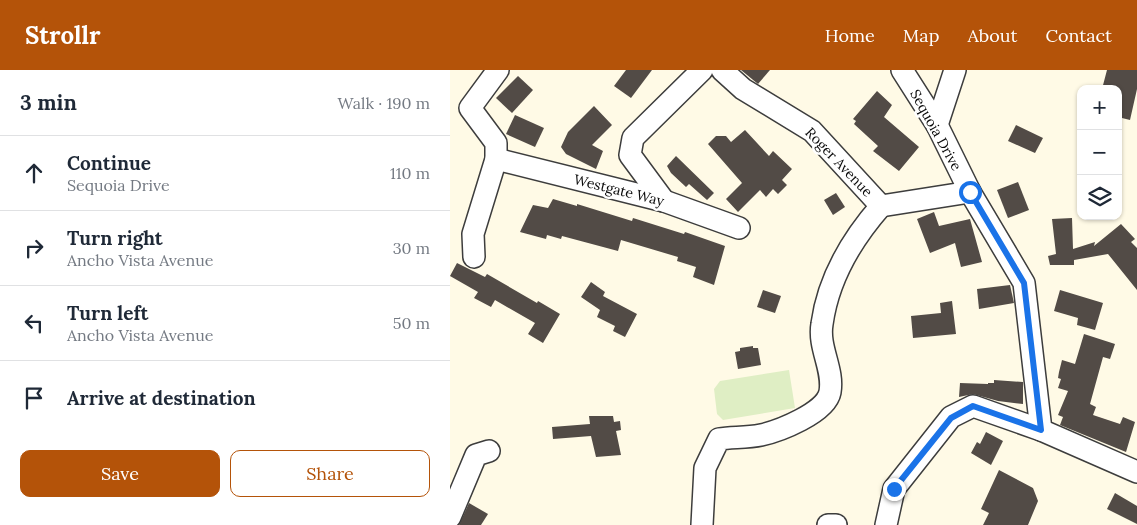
<!DOCTYPE html>
<html lang="en">
<head>
<meta charset="utf-8">
<style>
	body { margin:0; font-family:Lora,serif; background:#f2f2f3; color:#1f2937 }
	.controls { position:absolute; right:15px; top:15px; display:grid; overflow:hidden; border-radius:10px; box-shadow:0 1px 4px #0004 }
	.controls button { width:45px; height:45px; display:grid; place-items:center; padding:0; border:0; border-bottom:1px solid #e0e1e3; background:#fff; color:#1f2937; font:25px sans-serif }
	.stop { position:absolute; width:15px; height:15px; margin:-11px; border:4px solid #1a73e8; border-radius:50%; background:#fff }
	.stop.end { background:#1a73e8; border-color:#fff; box-shadow:0 1px 5px #0008 }
	.list { margin:0; padding:0; list-style:none }
	h2 { display:flex; justify-content:space-between; align-items:center; height:65px; margin:0; padding:0 20px; font-size:21px }
	h2 small { font-size:16px; font-weight:400; color:#747a83 }
	.list li { display:grid; grid-template-columns:32px 1fr auto; gap:15px; align-items:center; box-sizing:border-box; height:75px; padding:0 20px; border-top:1px solid #e0e1e3 }
	.list b { display:block; font-size:19px; white-space:nowrap }
	.list p { margin:0; font-size:16px; white-space:nowrap; color:#747a83 }
	.list em { font-size:16px; font-style:normal; color:#747a83 }
	.actions { display:flex; gap:10px; padding:15px 20px }
	.actions a { flex:1; padding:11px 0; border:1px solid #b45309; border-radius:10px; text-align:center; font-size:18px; color:#b45309 }
	.actions .main { background:#b45309; color:#fff }
	.icon { flex:none; width:28px; height:28px; fill:none; stroke:currentColor; stroke-width:2; stroke-linecap:round; stroke-linejoin:round }
	.map { position:relative; flex:none; width:687px; height:455px; overflow:hidden }
	header { display:flex; align-items:center; gap:30px; box-sizing:border-box; height:70px; padding:0 25px; background:#b45309; color:#fff }
	header strong { font-size:24px }
	nav { display:flex; gap:28px; margin-inline-start:auto; font-size:18px }
	main { display:flex }
	aside { flex:1; background:#fff }
	.map>svg:first-child { display:block }
	.pitch { fill:#dfeec4 }
	.building { fill:#524b46 }
	.lines { fill:none; stroke-linecap:round; stroke-linejoin:round }
	.minor-casing { stroke:#3d3d3d; stroke-width:24 }
	.minor { stroke:#fff; stroke-width:21 }
	.route { stroke:#1a73e8; stroke-width:6 }
	.labels { text-anchor:middle; dominant-baseline:central; stroke-width:5; stroke-linejoin:round; paint-order:stroke }
	.street-label { font-size:14px; fill:#0a0a0a; stroke:#fff }
</style>
</head>
<body>
<header>
<strong>Strollr</strong>
<nav><a>Home</a><a>Map</a><a>About</a><a>Contact</a></nav>
</header>
<main>
<aside>
<h2>3 min<small>Walk · 190 m</small></h2>
<ul class="list">
<li><svg class="icon" aria-label="ahead" viewBox="0 0 24 24"><path d="M12 20V5M6 11l6-6 6 6"/></svg><div><b>Continue</b><p>Sequoia Drive</p></div><em>110 m</em></li>
<li><svg class="icon" aria-label="right" viewBox="0 0 24 24"><path d="M7 20v-9h11M14 6l5 5-5 5"/></svg><div><b>Turn right</b><p>Ancho Vista Avenue</p></div><em>30 m</em></li>
<li><svg class="icon" aria-label="left" viewBox="0 0 24 24"><path d="M17 20v-9H6M10 6l-5 5 5 5"/></svg><div><b>Turn left</b><p>Ancho Vista Avenue</p></div><em>50 m</em></li>
<li><svg class="icon" aria-label="arrive" viewBox="0 0 24 24"><path d="M6 21V4h12l-3 4 3 4H6"/></svg><div><b>Arrive at destination</b></div></li>
</ul>
<div class="actions"><a class="main">Save</a><a>Share</a></div>
</aside>
<div class="map">
<svg width="687" height="455" viewBox="0 0 687 455">
	<rect width="100%" height="100%" fill="#fffae6"/>
	<!-- pitch -->
	<polygon class="pitch" points="339,300 345,338 273,350 267,344 264,319 270,311"/>
	<!-- building -->
	<g class="building">
		<polygon points="176,0 202,0 181,28 164,16"/>
		<polygon points="291,0 320,0 308,14"/>
		<polygon points="657,0 687,0 687,19 680,50 668,47 668,19 652,19"/>
		<polygon points="68,6 83,20 62,43 46,28"/>
		<polygon points="427,21 442,35 434,47 469,77 449,101 423,81 428,76 404,54 406,51 403,49"/>
		<polygon points="144,36 162,55 142,75 153,81 146,99 116,84 111,77 118,62"/>
		<polygon points="65,45 94,58 85,77 56,64"/>
		<polygon points="566,55 593,68 585,83 558,71"/>
		<polygon points="295,60 319,86 323,81 342,99 332,110 337,115 328,124 323,119 316,127 310,120 288,142 276,129 292,113 258,74 266,66 276,66 281,72"/>
		<polygon points="226,86 264,123 257,130 239,114 236,117 221,103 217,96"/>
		<polygon points="568,112 579,140 558,148 547,120"/>
		<polygon points="386,123 395,137 383,145 374,130"/>
		<polygon points="103,129 127,136 127,134 182,151 183,148 234,164 235,162 275,176 264,215 243,207 246,197 227,191 228,187 171,170 168,181 112,166 111,169 97,165 96,169 70,162 83,135 98,138"/>
		<polygon points="484,142 489,156 520,149 532,192 511,197 505,173 480,183 467,149"/>
		<polygon points="622,148 623,179 645,172 644,176 671,154 685,169 681,172 687,178 687,220 658,184 624,190 624,195 600,195 598,186 606,184 602,149"/>
		<polygon points="7,193 35,207 37,204 87,233 88,231 110,244 93,273 78,264 85,253 45,230 41,237 24,228 28,222 0,206"/>
		<polygon points="141,212 155,222 153,226 187,244 175,267 163,261 165,256 147,247 150,240 131,227"/>
		<polygon points="560,215 564,233 529,239 527,219"/>
		<polygon points="313,220 331,226 325,243 307,237"/>
		<polygon points="610,220 653,233 645,260 627,255 628,248 604,241"/>
		<polygon points="502,231 506,264 463,268 461,246 491,243 490,233"/>
		<polygon points="634,264 665,274 660,289 653,287 640,334 646,337 643,345 670,354 673,347 685,352 676,382 610,355 613,347 608,345 618,321 608,318 611,309 608,308 609,302 612,290 625,294"/>
		<polygon points="303,276 303,278 308,278 311,295 288,299 285,282 290,281 290,278"/>
		<polygon points="544,310 573,312 573,334 548,331 523,324 509,327 510,313 538,314 538,313 544,313"/>
		<polygon points="139,346 163,346 164,352 170,351 171,360 166,361 171,385 146,387 141,366 103,369 102,357 140,354"/>
		<polygon points="536,362 553,371 541,395 521,383 527,372 530,374"/>
		<polygon points="549,400 583,418 588,431 578,455 533,455 539,443 531,439"/>
		<polygon points="665,423 687,436 687,454 657,439"/>
		<polygon points="19,433 38,444 31,455 9,455"/>
	</g>
	<g class="lines">
		<!-- minor casing -->
		<g class="minor-casing">
			<g id="minor">
				<polyline points="272,0 293,19 362,61 431,136"/>
				<polyline points="452,0 487,55 520,122 574,213 591,360 687,402"/>
				<polyline points="487,55 505,0"/>
				<polyline points="46,89 214,131 289,158"/>
				<polyline points="214,131 180,85 183,68 252,0"/>
				<polyline points="431,136 520,122"/>
				<polyline points="24,187 23,164 46,89 46,73 20,38 48,0"/>
				<polyline points="0,447 26,385 39,381"/>
				<path d="M252,455L255,398L269,369C282,367 297,368 311,365C329,361 376,343 380,322C384,299 368,278 372,254C378,210 402,169 431,136"/>
				<polyline points="378,455 386,455"/>
				<polyline points="436,455 444,419 501,347 523,336 591,360"/>
			</g>
		</g>
		<!-- minor -->
		<use href="#minor" class="minor"/>
	</g>
	<g class="lines">
		<!-- route -->
		<polyline class="route" points="444,419 501,348 523,336 591,360 574,213 520,122"/>
	</g>
	<g class="labels">
		<!-- street labels -->
		<g class="street-label">
			<text transform="translate(486 60) rotate(61)">Sequoia Drive</text>
			<text transform="translate(389 92) rotate(46)">Roger Avenue</text>
			<text transform="translate(169 120) rotate(14)">Westgate Way</text>
		</g>
	</g>
</svg>
<div class="controls">
<button>+</button>
<button>−</button>
<button><svg class="icon" aria-label="layers" viewBox="0 0 24 24"><path d="M12 4l9 5-9 5-9-5zM3 14l9 5 9-5"/></svg></button>
</div>
<div class="stop" style="left:520px;top:122px"></div>
<div class="stop end" style="left:444px;top:419px"></div>
</div>
</main>
</body>
</html>
